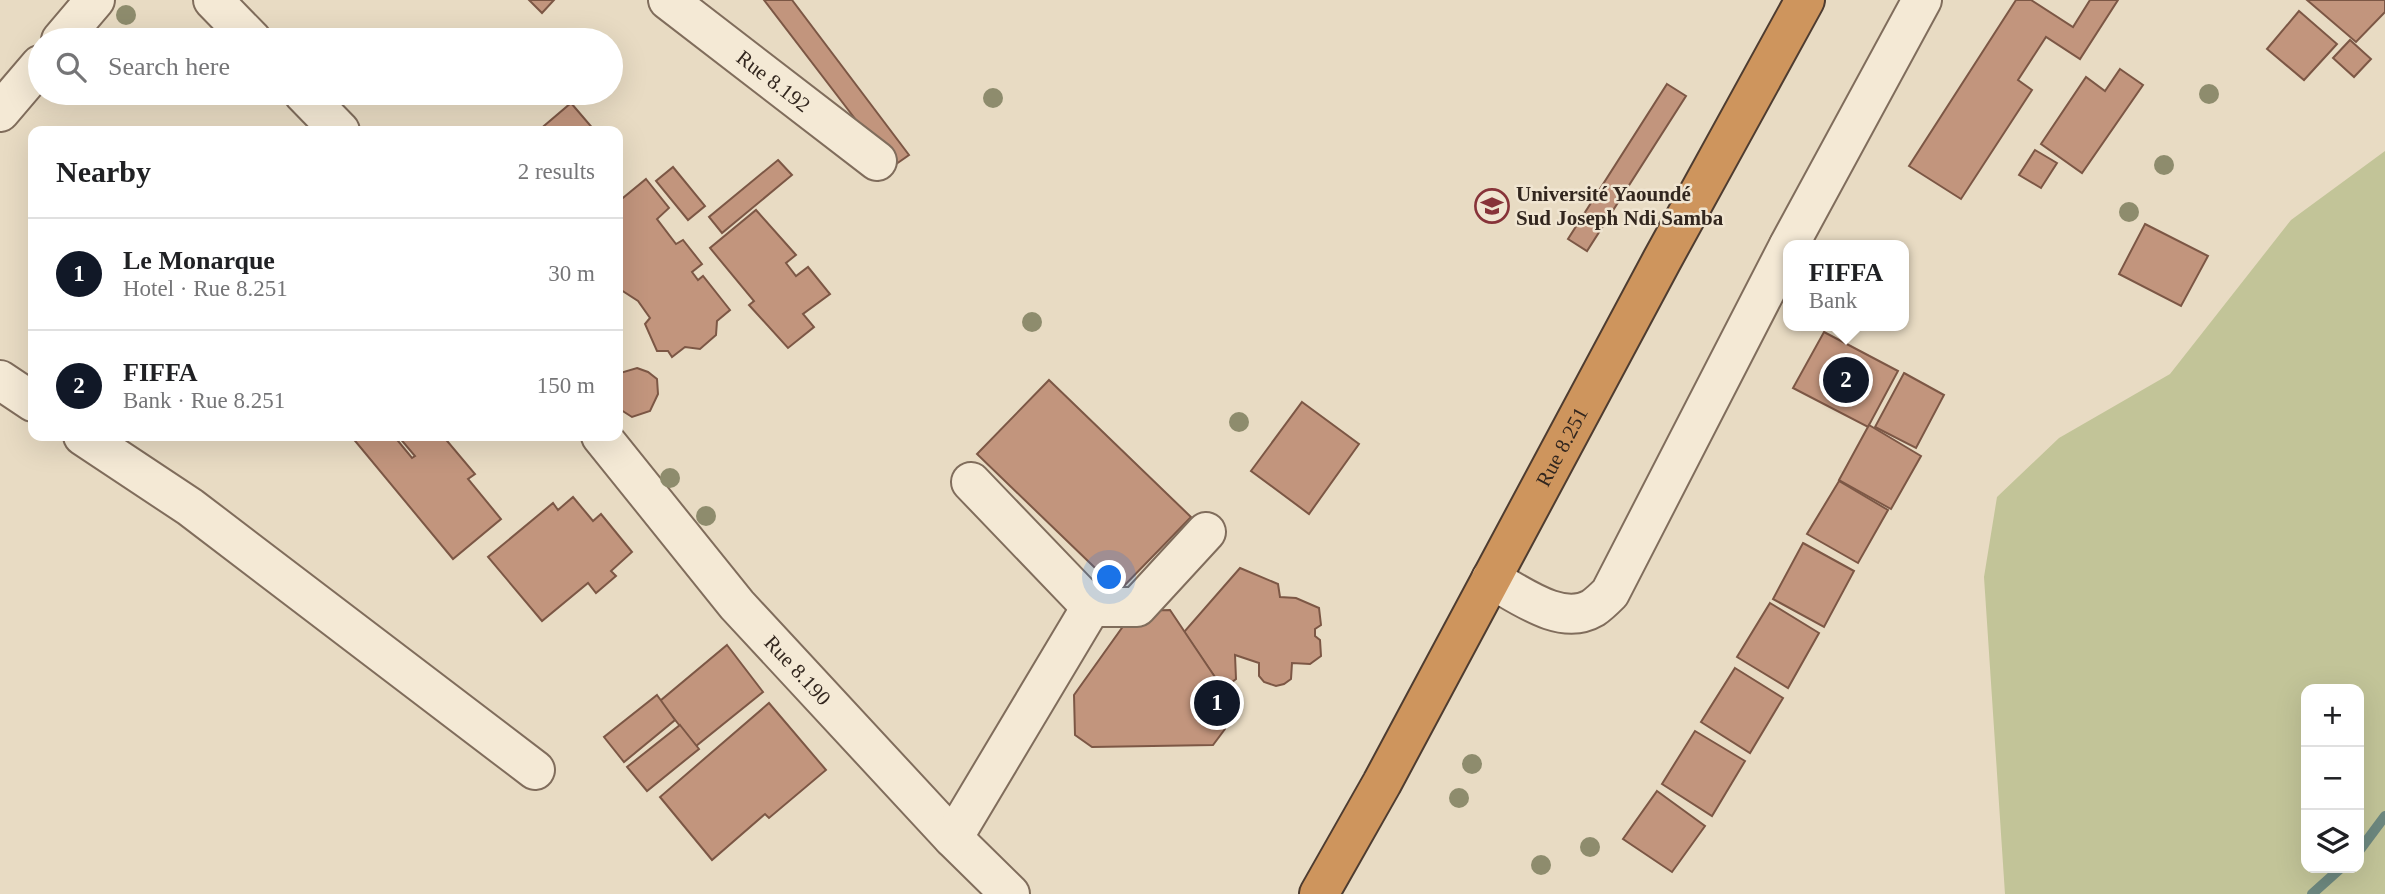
<!DOCTYPE html>
<html lang="en">
<head>
<meta charset="utf-8">
<style>
	body { margin:0; font-family:"Times New Roman",serif; background:#f6f6f6; color:#202124 }
	.controls { position:absolute; right:21px; bottom:21px; display:grid; overflow:hidden; border-radius:14px; box-shadow:0 7px 28px #0002 }
	.controls button { width:63px; height:63px; display:grid; place-items:center; padding:0; border:0; border-bottom:2px solid #e0e0e0; background:#fff; color:#202124; font:35px sans-serif }
	.you { position:absolute; left:1110px; top:578px; width:24px; height:24px; margin:-18px; border:5px solid #fff; border-radius:50%; background:#1a73e8; box-shadow:0 0 0 10px #1a73e833 }
	.badge { display:grid; place-items:center; width:46px; height:46px; border-radius:50%; background:#111827; color:#fff; font-size:23px; font-weight:700 }
	.pin { position:absolute; translate:-50% -50%; border:4px solid #fff; box-shadow:0 2px 7px #0006 }
	.popup { position:absolute; left:1783px; top:240px; width:126px; height:91px; box-sizing:border-box; display:grid; place-content:center; border-radius:14px; background:#fff; filter:drop-shadow(0 2px 5px #0005); font-size:23px; white-space:nowrap; color:#757577 }
	.popup b { font-size:26px; color:#202124 }
	.popup::after { content:''; position:absolute; left:50%; top:100%; margin-left:-14px; border:14px solid transparent; border-top-color:#fff }
	.list { margin:0; padding:0; list-style:none }
	h2 { display:flex; justify-content:space-between; align-items:center; height:91px; margin:0; padding:0 28px; font-size:30px }
	h2 small { font-size:23px; font-weight:400; color:#757577 }
	.list li { display:grid; grid-template-columns:46px 1fr auto; gap:21px; align-items:center; box-sizing:border-box; height:112px; padding:0 28px; border-top:2px solid #e0e0e0 }
	.list b { display:block; font-size:26px; white-space:nowrap }
	.list p { margin:0; font-size:23px; white-space:nowrap; color:#757577 }
	.list em { font-size:23px; font-style:normal; color:#757577 }
	.icon { flex:none; width:38px; height:38px; fill:none; stroke:currentColor; stroke-width:2; stroke-linecap:round; stroke-linejoin:round }
	.map { position:relative; flex:none; width:2385px; height:894px; overflow:hidden }
	.search { position:absolute; background:#fff; box-shadow:0 7px 28px #0002; left:28px; top:28px; width:595px; height:77px; display:flex; align-items:center; gap:18px; box-sizing:border-box; padding:0 24px; border-radius:38px; color:#757577; font-size:26px }
	.panel { position:absolute; background:#fff; box-shadow:0 7px 28px #0002; left:28px; top:126px; width:595px; height:315px; border-radius:14px }
	.map>svg:first-child { display:block }
	.green { fill:#c2c498; fill-rule:evenodd }
	.lines { fill:none; stroke-linecap:round; stroke-linejoin:round }
	.stream { stroke:#6d887f; stroke-width:10 }
	.building { fill:#c2957d; stroke:#7c5745; stroke-width:2 }
	.minor-casing { stroke:#806d5c; stroke-width:42 }
	.highway-casing { stroke:#4e3c30; stroke-width:42 }
	.minor { stroke:#f4e9d5; stroke-width:38 }
	.highway { stroke:#ce955d; stroke-width:38 }
	.tree { fill:#8e8c6d }
	.labels { text-anchor:middle; dominant-baseline:central; stroke-width:5; stroke-linejoin:round; paint-order:stroke }
	.street-label { font-size:21px; fill:#32261e; stroke:#f0e5d1 }
	.poi-label { font-size:21px; font-weight:bold; fill:#32261e; stroke:#f0e5d1; text-anchor:start }
</style>
</head>
<body>
<div class="map">
<svg width="2385" height="894" viewBox="0 0 2385 894">
	<rect width="100%" height="100%" fill="#e8dbc3"/>
	<!-- green -->
	<path class="green" d="M2385,151V894H2005L1984,577L1997,497L2059,438L2170,374L2291,220ZM2306,689H2359V868H2306Z"/>
	<g class="lines">
		<!-- stream -->
		<g class="stream">
			<polyline points="2359,851 2385,816"/>
			<polyline points="2312,894 2341,868"/>
		</g>
	</g>
	<!-- building -->
	<g class="building">
		<polygon points="529,0 554,0 542,13"/>
		<polygon points="764,0 792,0 909,155 892,167"/>
		<polygon points="2016,0 2031,0 2073,27 2090,0 2118,0 2080,59 2046,37 2018,80 2032,90 1961,199 1909,166"/>
		<polygon points="2307,0 2385,0 2385,12 2356,42"/>
		<polygon points="2299,11 2337,44 2304,80 2267,49"/>
		<polygon points="2350,40 2371,59 2354,77 2333,58"/>
		<polygon points="2120,69 2143,85 2082,173 2041,144 2086,77 2105,91"/>
		<polygon points="1667,84 1686,96 1587,251 1568,239"/>
		<polygon points="571,103 595,131 538,131"/>
		<polygon points="2035,150 2057,163 2041,188 2019,175"/>
		<polygon points="778,160 792,175 722,233 709,217"/>
		<polygon points="673,167 705,206 688,220 656,181"/>
		<polygon points="646,179 669,208 657,219 676,244 683,240 702,264 692,272 698,280 703,276 730,310 717,321 716,335 700,349 685,347 672,357 668,351 657,351 645,324 650,318 638,301 618,288 618,202"/>
		<polygon points="756,210 796,255 786,263 796,276 808,267 830,294 803,314 814,327 788,348 749,305 754,301 710,248"/>
		<polygon points="2145,224 2208,256 2181,306 2119,274"/>
		<polygon points="1824,332 1898,371 1868,427 1793,388"/>
		<polygon points="637,368 648,372 657,379 658,394 650,411 632,417 618,408 618,376 620,373"/>
		<polygon points="1904,373 1944,395 1916,448 1875,427"/>
		<polygon points="1049,380 1191,517 1119,591 977,454"/>
		<polygon points="1302,402 1359,444 1309,514 1251,471"/>
		<polygon points="1869,425 1921,456 1891,509 1839,480"/>
		<polygon points="351,436 394,436 412,458 415,456 398,436 443,436 475,474 468,479 501,519 453,559"/>
		<polygon points="1839,481 1888,510 1858,563 1807,534"/>
		<polygon points="573,497 593,521 601,514 632,552 611,571 616,576 596,593 588,583 542,621 488,557 553,503 558,510"/>
		<polygon points="1803,543 1854,571 1824,627 1773,599"/>
		<polygon points="1240,568 1278,584 1280,597 1296,598 1319,608 1321,625 1315,629 1315,636 1320,640 1321,656 1310,664 1292,663 1291,679 1284,684 1276,686 1264,682 1259,676 1259,663 1235,655 1236,679 1223,689 1184,632"/>
		<polygon points="1770,603 1819,633 1788,688 1737,657"/>
		<polygon points="1170,610 1223,689 1225,729 1213,745 1092,747 1075,735 1074,695 1134,611"/>
		<polygon points="727,645 763,692 696,746 660,701"/>
		<polygon points="1735,668 1783,698 1750,753 1701,722"/>
		<polygon points="657,695 675,720 624,762 604,737"/>
		<polygon points="769,703 826,770 769,818 765,814 712,860 660,797"/>
		<polygon points="680,725 699,749 647,791 627,767"/>
		<polygon points="1695,731 1745,761 1712,816 1662,784"/>
		<polygon points="1657,791 1705,826 1672,872 1623,839"/>
	</g>
	<g class="lines">
		<!-- minor casing -->
		<g class="minor-casing">
			<g id="minor">
				<polyline points="213,0 252,40"/>
				<path id="s1" d="M668,0L877,161"/>
				<polyline points="61,40 95,0"/>
				<polyline points="303,93 340,131"/>
				<polyline points="0,112 40,65"/>
				<polyline points="1789,245 1922,0"/>
				<polyline points="0,380 33,402"/>
				<polyline points="83,436 190,507 535,770"/>
				<path id="s2" d="M601,436L737,605L953,838L1010,894"/>
				<polyline points="971,482 1091,607 1137,607 1206,532"/>
				<path d="M1491,579C1519,594 1561,627 1593,608C1599,604 1605,598 1610,593L1788,247"/>
				<polyline points="953,838 1091,607"/>
			</g>
		</g>
		<!-- highway casing -->
		<g class="highway-casing">
			<g id="highway">
				<path id="s3" d="M1319,894L1382,783L1662,260L1805,0"/>
			</g>
		</g>
		<!-- minor -->
		<use href="#minor" class="minor"/>
		<!-- highway -->
		<use href="#highway" class="highway"/>
	</g>
	<!-- trees -->
	<g class="tree">
		<circle cx="126" cy="15" r="10"/>
		<circle cx="2209" cy="94" r="10"/>
		<circle cx="993" cy="98" r="10"/>
		<circle cx="2164" cy="165" r="10"/>
		<circle cx="2129" cy="212" r="10"/>
		<circle cx="1032" cy="322" r="10"/>
		<circle cx="1239" cy="422" r="10"/>
		<circle cx="670" cy="478" r="10"/>
		<circle cx="706" cy="516" r="10"/>
		<circle cx="1472" cy="764" r="10"/>
		<circle cx="1459" cy="798" r="10"/>
		<circle cx="1590" cy="847" r="10"/>
		<circle cx="1541" cy="865" r="10"/>
	</g>
	<!-- icons -->
	<defs>
		<g id="university-ring" transform="scale(1.75)"><circle r="9.5" fill="#f0e5d1" stroke="#873339" stroke-width="1.5"/><path d="M0-5L7-2L0 1L-7-2ZM-4 1L0 2.5L4 1V4Q0 6-4 4Z" fill="#873339"/></g>
	</defs>
	<g fill-rule="evenodd">
		<use href="#university-ring" x="1492" y="206"/>
	</g>
	<g class="labels">
		<!-- street labels -->
		<g class="street-label">
			<text stroke="none"><textPath href="#s1" startOffset="133">Rue 8.192</textPath></text>
			<text stroke="none"><textPath href="#s3" startOffset="509">Rue 8.251</textPath></text>
			<text stroke="none"><textPath href="#s2" startOffset="306">Rue 8.190</textPath></text>
		</g>
		<!-- poi labels -->
		<g class="poi-label">
			<text x="1516" y="194">Université Yaoundé<tspan x="1516" dy="24">Sud Joseph Ndi Samba</tspan></text>
		</g>
	</g>
</svg>
<div class="controls">
<button>+</button>
<button>−</button>
<button><svg class="icon" aria-label="layers" viewBox="0 0 24 24"><path d="M12 4l9 5-9 5-9-5zM3 14l9 5 9-5"/></svg></button>
</div>
<div class="you"></div>
<div class="pin badge" style="left:1217px;top:703px">1</div>
<div class="pin badge" style="left:1846px;top:380px">2</div>
<div class="popup"><b>FIFFA</b>Bank</div>
<div class="search"><svg class="icon" aria-label="search" viewBox="0 0 24 24"><circle cx="10" cy="10" r="6"/><path d="M15 15l6 6"/></svg>Search here</div>
<section class="panel">
<h2>Nearby<small>2 results</small></h2>
<ul class="list">
<li><span class="badge">1</span><div><b>Le Monarque</b><p>Hotel · Rue 8.251</p></div><em>30 m</em></li>
<li><span class="badge">2</span><div><b>FIFFA</b><p>Bank · Rue 8.251</p></div><em>150 m</em></li>
</ul>
</section>
</div>
</body>
</html>
